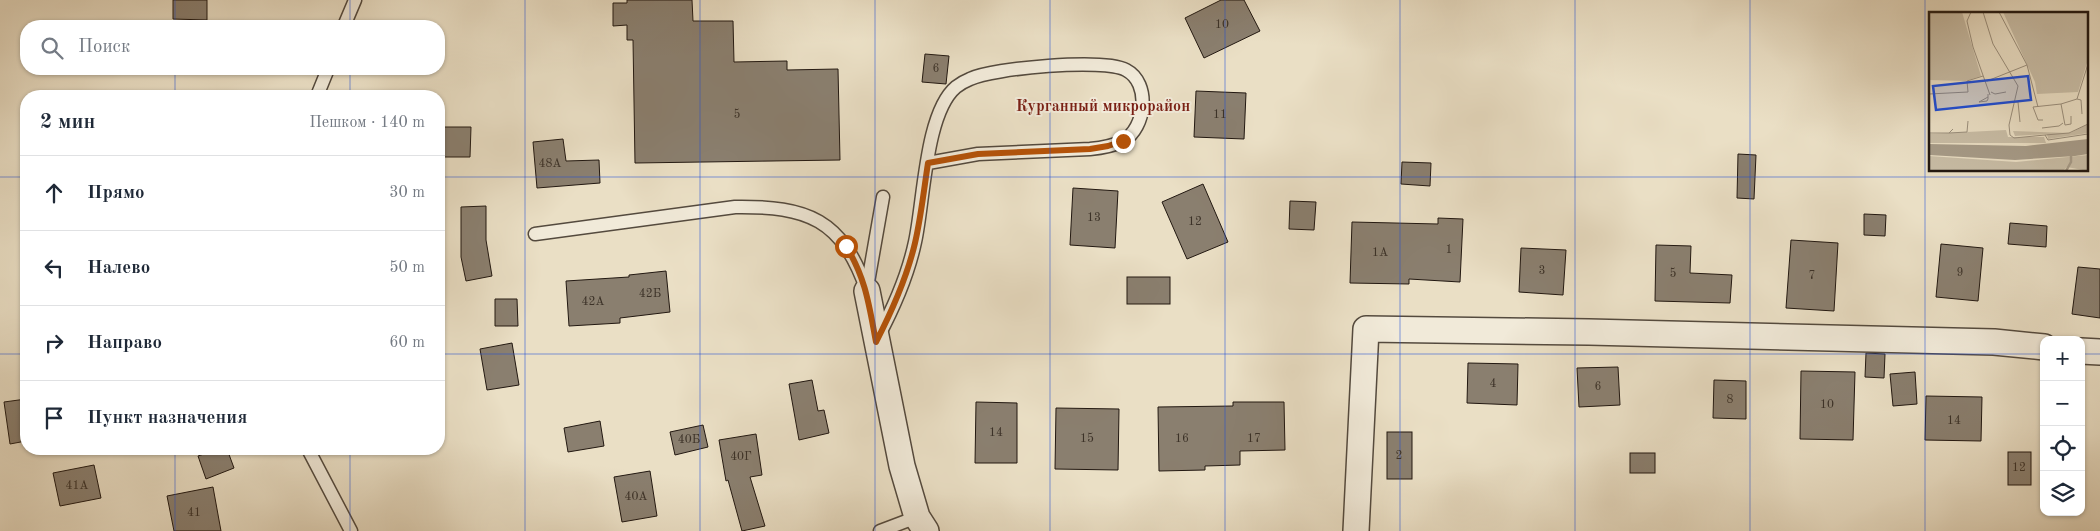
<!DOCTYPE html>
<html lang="ru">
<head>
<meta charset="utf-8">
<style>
	body { margin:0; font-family:"Old Standard TT",serif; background:#f6f6f7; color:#1f2937 }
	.controls { position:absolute; right:15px; bottom:15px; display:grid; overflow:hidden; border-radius:10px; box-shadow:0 1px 4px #0004 }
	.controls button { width:45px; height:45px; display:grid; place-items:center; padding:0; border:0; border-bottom:1px solid #e0e1e3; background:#fff; color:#1f2937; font:25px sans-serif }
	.stop { position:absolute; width:15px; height:15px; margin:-11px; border:4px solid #b45309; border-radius:50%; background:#fff }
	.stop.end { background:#b45309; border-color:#fff; box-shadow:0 1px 5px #0008 }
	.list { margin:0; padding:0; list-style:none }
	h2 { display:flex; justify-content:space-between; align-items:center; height:65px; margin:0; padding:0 20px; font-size:21px }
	h2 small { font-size:16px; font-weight:400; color:#747a83 }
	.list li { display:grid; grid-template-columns:32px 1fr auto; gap:15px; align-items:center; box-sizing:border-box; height:75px; padding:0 20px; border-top:1px solid #e0e1e3 }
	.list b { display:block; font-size:19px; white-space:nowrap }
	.list em { font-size:16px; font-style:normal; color:#747a83 }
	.icon { flex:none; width:28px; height:28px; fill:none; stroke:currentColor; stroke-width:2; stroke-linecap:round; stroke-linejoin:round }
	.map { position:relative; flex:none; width:2100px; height:531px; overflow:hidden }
	.search { position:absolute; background:#fff; box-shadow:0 1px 4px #0004; left:20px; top:20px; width:425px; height:55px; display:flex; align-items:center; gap:12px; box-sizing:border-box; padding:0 18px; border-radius:20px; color:#747a83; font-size:19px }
	.panel { position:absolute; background:#fff; box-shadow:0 1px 4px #0004; left:20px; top:90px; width:425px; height:365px; border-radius:20px }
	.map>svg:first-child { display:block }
	.building { fill:#8a7f6f; stroke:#221811 }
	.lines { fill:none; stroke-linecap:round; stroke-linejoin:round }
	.lane-casing { stroke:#544a3e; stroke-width:15 }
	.street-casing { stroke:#544a3e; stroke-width:28 }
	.lane { stroke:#f1ead9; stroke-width:12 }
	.street { stroke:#f1ead9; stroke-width:25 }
	.route { stroke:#b45309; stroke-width:6 }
	.grid { fill:none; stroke:#1d4ed8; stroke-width:1; stroke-opacity:0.55 }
	.labels { text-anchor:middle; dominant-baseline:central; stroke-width:4; stroke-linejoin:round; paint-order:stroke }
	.number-label { font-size:12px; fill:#3c3228 }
	.neighbourhood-label { font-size:16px; font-weight:bold; fill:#7a1f14; stroke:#f1ead9 }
	.inset-river { fill:none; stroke:#a69b88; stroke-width:2.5 }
	.inset-road { fill:none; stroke:#9a8f7d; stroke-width:1 }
	.view { fill:#1d4ed8; fill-opacity:0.15; stroke:#1d4ed8; stroke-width:2.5 }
	.inset-edge { fill:none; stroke:#221811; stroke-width:2.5 }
</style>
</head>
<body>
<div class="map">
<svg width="2100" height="531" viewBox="0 0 2100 531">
	<rect width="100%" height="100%" fill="#eadfc5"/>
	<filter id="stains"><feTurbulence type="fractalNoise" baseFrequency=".004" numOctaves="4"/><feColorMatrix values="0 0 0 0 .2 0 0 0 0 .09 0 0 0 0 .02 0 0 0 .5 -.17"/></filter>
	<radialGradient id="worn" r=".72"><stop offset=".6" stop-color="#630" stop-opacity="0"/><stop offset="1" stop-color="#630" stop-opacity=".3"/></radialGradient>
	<!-- building -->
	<g class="building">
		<polygon points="173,0 207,0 207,20 173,19"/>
		<polygon points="627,0 692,0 693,21 733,21 734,62 787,61 787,70 838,69 840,160 635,163 633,40 627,40 627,25 613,26 613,3 627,3"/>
		<polygon points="1221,0 1244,0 1260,31 1204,58 1185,18"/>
		<polygon points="925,54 949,56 946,84 922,82"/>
		<polygon points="1196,91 1246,93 1244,139 1194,137"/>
		<polygon points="443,127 471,127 470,157 442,157"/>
		<polygon points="563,139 566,161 599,160 600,183 537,188 533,142"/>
		<polygon points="1738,154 1756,155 1754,199 1737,198"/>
		<polygon points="1402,162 1431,163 1430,186 1401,184"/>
		<polygon points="1203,184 1228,242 1187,259 1162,202"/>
		<polygon points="1073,188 1118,191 1115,248 1070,245"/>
		<polygon points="1290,201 1316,202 1314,230 1289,229"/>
		<polygon points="486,206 486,240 492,276 466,281 461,257 461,207"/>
		<polygon points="1864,214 1886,215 1885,236 1864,235"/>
		<polygon points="1438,218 1463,219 1460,282 1409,279 1409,284 1350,283 1352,222 1438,224"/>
		<polygon points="2010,223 2047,226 2046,247 2008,244"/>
		<polygon points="1791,240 1838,243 1834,311 1786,308"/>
		<polygon points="1941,244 1983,248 1978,301 1936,297"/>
		<polygon points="1656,245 1691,246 1690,273 1732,275 1730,303 1655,301"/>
		<polygon points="1521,248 1566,250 1563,295 1519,292"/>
		<polygon points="2078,267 2100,269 2100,318 2072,314"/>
		<polygon points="666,271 670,312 620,318 620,323 569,326 566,281 629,277 629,275"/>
		<rect x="1127" y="277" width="43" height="27"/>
		<polygon points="495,299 517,299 518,326 495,326"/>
		<polygon points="512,343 519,385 487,390 480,349"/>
		<polygon points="1866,353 1885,354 1884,378 1865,377"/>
		<polygon points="1468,363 1518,364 1517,405 1467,403"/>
		<polygon points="1618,367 1620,405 1579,407 1577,368"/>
		<polygon points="1801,371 1855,372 1853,440 1800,439"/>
		<polygon points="1915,372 1917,404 1893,406 1890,374"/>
		<polygon points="812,380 818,411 824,410 829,433 799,440 789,384"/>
		<polygon points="1714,380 1746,381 1746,419 1713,418"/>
		<polygon points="1926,396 1982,397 1981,441 1925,440"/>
		<polygon points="26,399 26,441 10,444 4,402"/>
		<polygon points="976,402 1017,403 1017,463 975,463"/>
		<polygon points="1233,402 1284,402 1285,450 1240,451 1240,465 1205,466 1205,470 1159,471 1158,407 1233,406"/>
		<polygon points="1056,408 1119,409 1118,470 1055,469"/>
		<polygon points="600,421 604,446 568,452 564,428"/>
		<polygon points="703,425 708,447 675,455 670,432"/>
		<rect x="1387" y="432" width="25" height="47"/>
		<polygon points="756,434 762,475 750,477 765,526 742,531 728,480 726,481 719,440"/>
		<polygon points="219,449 227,449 234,468 206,479 198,456"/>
		<rect x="2008" y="452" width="23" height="33"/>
		<rect x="1630" y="453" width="25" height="20"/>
		<polygon points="94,465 101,498 60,506 53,473"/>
		<polygon points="650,471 657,516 622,522 614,477"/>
		<polygon points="213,487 221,531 174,531 167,496"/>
	</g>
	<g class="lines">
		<!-- lane casing -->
		<g class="lane-casing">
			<g id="lane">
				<polyline points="344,26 355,0"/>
				<polyline points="317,96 328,69"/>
				<path d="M535,234L735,207C808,206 842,219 867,291"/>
				<polyline points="867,288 883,197"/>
				<path d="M878,337C894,307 908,275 915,242C924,202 925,113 956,87C960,84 965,81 970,79C993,68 1104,58 1126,70C1151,83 1146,128 1123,141C1113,146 1101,148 1090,149L978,154L928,163"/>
				<polyline points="308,449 351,531"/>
				<polyline points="880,531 917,517"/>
			</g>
		</g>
		<!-- street casing -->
		<g class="street-casing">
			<g id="street">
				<polyline points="867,291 902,466 917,517 926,531"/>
				<polyline points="2081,351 2100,352"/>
				<polyline points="1356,531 1366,329 1589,332 1994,342 2044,347"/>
			</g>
		</g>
		<!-- lane -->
		<use href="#lane" class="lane"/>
		<!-- street -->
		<use href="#street" class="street"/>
	</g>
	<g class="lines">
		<!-- route -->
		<path class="route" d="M846,246C866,279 869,305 876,342C892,311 907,277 915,243C921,217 924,189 928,163L978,154L1090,149L1108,146L1123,141"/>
	</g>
	<!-- grid -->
	<path class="grid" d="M175,0V26M350,0V26M525,0V531M700,0V531M875,0V531M1050,0V531M1225,0V531M1400,0V531M1575,0V531M1750,0V531M1925,0V531M175,69V96M350,69V96M0,177H26M439,177H2100M0,354H26M439,354H2044M2081,354H2100M175,449V531M350,449V531"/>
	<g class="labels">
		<!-- number labels -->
		<g class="number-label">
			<text x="1222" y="25">10</text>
			<text x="936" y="69">6</text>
			<text x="737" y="115">5</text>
			<text x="1220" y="115">11</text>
			<text x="550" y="164">48А</text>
			<text x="1094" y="218">13</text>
			<text x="1195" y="222">12</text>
			<text x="1449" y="250">1</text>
			<text x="1380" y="253">1А</text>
			<text x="1542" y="271">3</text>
			<text x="1960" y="273">9</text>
			<text x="1673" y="274">5</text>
			<text x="1812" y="276">7</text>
			<text x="650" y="294">42Б</text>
			<text x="593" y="302">42А</text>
			<text x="1493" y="384">4</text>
			<text x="1598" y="387">6</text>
			<text x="1730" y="400">8</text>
			<text x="1827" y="405">10</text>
			<text x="1954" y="421">14</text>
			<text x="996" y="433">14</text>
			<text x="1087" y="439">15</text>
			<text x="1182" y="439">16</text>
			<text x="1254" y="439">17</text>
			<text x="689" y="440">40Б</text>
			<text x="1399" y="456">2</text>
			<text x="741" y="457">40Г</text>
			<text x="2019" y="468">12</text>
			<text x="77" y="486">41А</text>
			<text x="636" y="497">40А</text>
			<text x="194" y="513">41</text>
		</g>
		<!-- neighbourhood labels -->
		<g class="neighbourhood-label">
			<text x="1103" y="107">Курганный микрорайон</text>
		</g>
	</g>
	<!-- overview -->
	<g transform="translate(1929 12)">
		<rect width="159" height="159" fill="#eadfc5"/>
		<path d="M0,0H33L52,64L37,69L0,68ZM74,0H159L158,51L149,80L108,82L106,70ZM77,118L79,125H115L117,131H0V122Z" fill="#c8bda6"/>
		<path d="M159,143V159L138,155L134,159H0V144L87,150Z" fill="#c8bda6"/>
		<path d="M0,145L86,151L118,149L114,159H0Z" fill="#c8bda6"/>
		<path d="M159,112V121L119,127L118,122L86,124L84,119L141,121Z" fill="#c8bda6"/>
		<path d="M159,127V142L146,144L86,148L0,143V132L97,134Z" fill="#a69b88"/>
		<path class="inset-river" d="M137,159L142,150V141"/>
		<path class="inset-road" d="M42,0L38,9L44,35L61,83M54,0L64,32L89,74L80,113L81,123L85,126L116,123L119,128L159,122M70,0L98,53L109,95M58,69L98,53M62,80L66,82L77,80M0,82L39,80L38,69L54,64M59,85L50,90L58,89L59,87V82M148,87L152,88L153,102M86,90H89L91,110M142,104V112L136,113L132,92L148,87L159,52M114,108H109L104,95L132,92M113,116L130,114L134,111M0,121H20L24,117M20,121L38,120L39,109M116,123L140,121L159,112"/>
		<path class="view" d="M99,64L102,88L7,98L4,74Z"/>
		<rect width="159" height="159" class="inset-edge"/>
	</g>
	<rect width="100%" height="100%" filter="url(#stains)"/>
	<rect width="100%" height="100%" fill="url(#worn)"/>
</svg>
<div class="controls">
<button>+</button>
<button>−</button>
<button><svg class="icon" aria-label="locate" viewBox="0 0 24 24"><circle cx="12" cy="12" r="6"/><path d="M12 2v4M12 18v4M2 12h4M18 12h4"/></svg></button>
<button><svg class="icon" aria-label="layers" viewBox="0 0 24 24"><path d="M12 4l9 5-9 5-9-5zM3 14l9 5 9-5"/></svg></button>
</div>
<div class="stop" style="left:846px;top:246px"></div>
<div class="stop end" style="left:1123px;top:141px"></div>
<div class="search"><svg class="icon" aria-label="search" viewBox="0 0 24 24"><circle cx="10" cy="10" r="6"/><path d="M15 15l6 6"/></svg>Поиск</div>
<section class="panel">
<h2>2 мин<small>Пешком · 140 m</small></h2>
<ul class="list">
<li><svg class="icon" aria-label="ahead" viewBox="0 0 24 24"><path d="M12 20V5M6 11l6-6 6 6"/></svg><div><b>Прямо</b></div><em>30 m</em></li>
<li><svg class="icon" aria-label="left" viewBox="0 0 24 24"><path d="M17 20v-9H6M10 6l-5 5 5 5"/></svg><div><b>Налево</b></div><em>50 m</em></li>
<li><svg class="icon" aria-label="right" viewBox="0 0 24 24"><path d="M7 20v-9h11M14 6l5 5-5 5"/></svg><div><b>Направо</b></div><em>60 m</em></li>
<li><svg class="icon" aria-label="arrive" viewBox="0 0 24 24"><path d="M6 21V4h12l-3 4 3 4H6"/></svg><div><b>Пункт назначения</b></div></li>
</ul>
</section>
</div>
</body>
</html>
